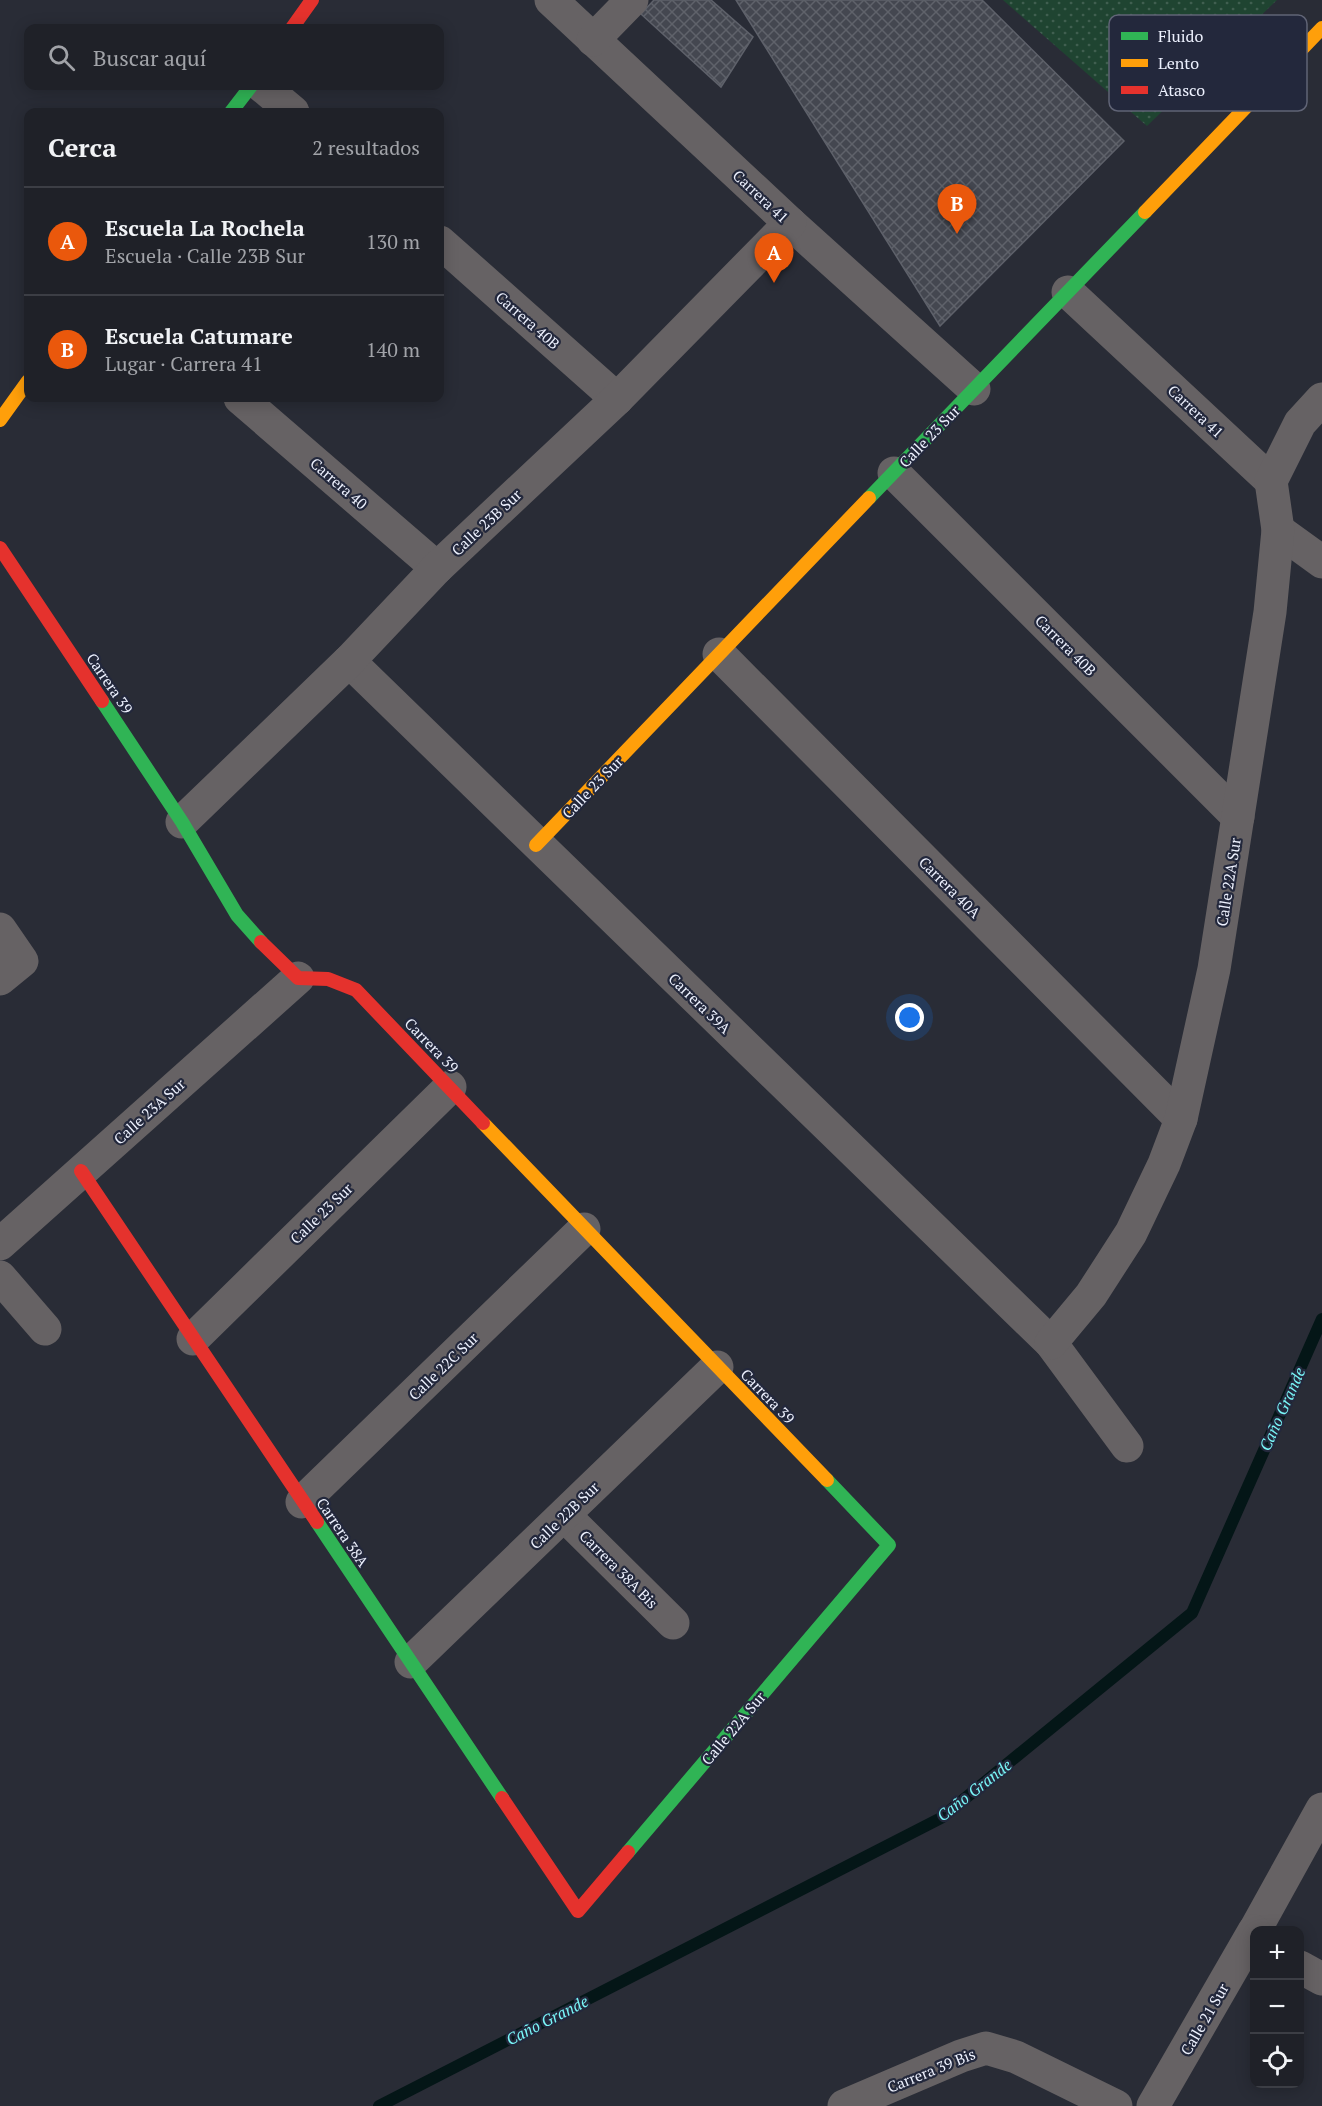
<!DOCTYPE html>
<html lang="es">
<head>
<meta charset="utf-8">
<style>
	body { margin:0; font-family:"PT Serif",serif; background:#272930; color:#f1f3f6 }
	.controls { position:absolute; right:18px; bottom:18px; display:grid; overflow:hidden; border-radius:12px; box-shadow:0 3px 15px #0003 }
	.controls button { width:54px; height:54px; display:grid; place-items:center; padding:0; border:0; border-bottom:2px solid #3c3e45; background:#1f2128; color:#f1f3f6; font:30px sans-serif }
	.you { position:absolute; left:910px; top:1018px; width:21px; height:21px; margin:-15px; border:4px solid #fff; border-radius:50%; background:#1a73e8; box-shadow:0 0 0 9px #1a73e833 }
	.badge { display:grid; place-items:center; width:39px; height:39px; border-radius:50%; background:#ea580c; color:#fff; font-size:20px; font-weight:700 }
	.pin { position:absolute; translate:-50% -50px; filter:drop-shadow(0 2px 3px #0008) }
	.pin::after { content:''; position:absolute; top:32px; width:21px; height:18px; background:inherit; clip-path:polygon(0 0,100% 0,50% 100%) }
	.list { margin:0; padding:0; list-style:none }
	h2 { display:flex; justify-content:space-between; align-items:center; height:78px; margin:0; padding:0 24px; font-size:26px }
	h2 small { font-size:20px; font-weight:400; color:#a1a3a8 }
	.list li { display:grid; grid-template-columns:39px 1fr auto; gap:18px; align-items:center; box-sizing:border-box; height:108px; padding:0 24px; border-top:2px solid #3c3e45 }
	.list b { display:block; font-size:22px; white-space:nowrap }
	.list p { margin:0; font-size:20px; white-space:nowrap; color:#a1a3a8 }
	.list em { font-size:20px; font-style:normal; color:#a1a3a8 }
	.icon { flex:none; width:33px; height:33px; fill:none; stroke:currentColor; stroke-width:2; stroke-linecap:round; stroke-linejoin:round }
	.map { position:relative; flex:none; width:1322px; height:2106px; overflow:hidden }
	.search { position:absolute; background:#1f2128; box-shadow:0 3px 15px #0003; left:24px; top:24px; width:420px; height:66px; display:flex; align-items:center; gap:15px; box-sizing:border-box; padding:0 21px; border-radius:12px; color:#a1a3a8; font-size:22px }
	.panel { position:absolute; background:#1f2128; box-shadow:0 3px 15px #0003; left:24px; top:108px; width:420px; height:294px; border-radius:12px }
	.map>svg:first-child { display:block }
	.park { fill:url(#park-dots) }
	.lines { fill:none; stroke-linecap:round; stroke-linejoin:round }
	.stream { stroke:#041617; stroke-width:12 }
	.building { fill:url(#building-cross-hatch); stroke:#5e616a; stroke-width:1.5 }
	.street { stroke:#666264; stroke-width:33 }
	.fast { stroke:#30b455; stroke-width:14 }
	.slow { stroke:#ff9f0a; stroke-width:14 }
	.jam { stroke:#e5322d; stroke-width:14 }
	.labels { text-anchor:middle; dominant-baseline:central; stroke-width:4.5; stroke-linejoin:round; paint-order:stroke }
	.street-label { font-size:15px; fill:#edf1fe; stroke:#23283c }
	.water-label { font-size:16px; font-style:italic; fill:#79f6f8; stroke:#23283c }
	.key { fill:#23283c; stroke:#606476; stroke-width:1.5 }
	.key-label { font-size:16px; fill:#edf1fe }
</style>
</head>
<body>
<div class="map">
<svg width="1322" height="2106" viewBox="0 0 1322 2106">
	<defs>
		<pattern id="park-dots" width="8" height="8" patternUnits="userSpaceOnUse" patternTransform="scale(1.5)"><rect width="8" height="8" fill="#1f4431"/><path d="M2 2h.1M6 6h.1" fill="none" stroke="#405f50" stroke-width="1.8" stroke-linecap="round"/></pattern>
		<pattern id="building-cross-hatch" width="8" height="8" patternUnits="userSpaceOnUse" patternTransform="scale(1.5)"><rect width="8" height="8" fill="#444750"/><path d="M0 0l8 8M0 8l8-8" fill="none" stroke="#5f626a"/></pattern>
	</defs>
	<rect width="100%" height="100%" fill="#292c36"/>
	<!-- park -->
	<polygon class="park" points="1003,0 1277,0 1147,126"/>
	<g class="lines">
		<!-- stream -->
		<polyline class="stream" points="379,2106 941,1818 1192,1613 1322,1319"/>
	</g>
	<!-- building -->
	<g class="building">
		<polygon points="654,0 711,0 753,37 721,87 641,14"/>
		<polygon points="736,0 982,0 1124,141 940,326"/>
	</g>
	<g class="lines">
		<!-- street -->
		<g class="street">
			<polyline points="551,0 790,223 974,389"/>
			<polyline points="593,40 632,0"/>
			<polyline points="262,86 293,112"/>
			<polyline points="440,242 617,399"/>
			<polyline points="1068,292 1271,481"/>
			<polyline points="240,398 437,568"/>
			<polyline points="894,473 1238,817"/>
			<polyline points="1278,530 1322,562"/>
			<polyline points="719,654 1181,1119"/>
			<polyline points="349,661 1051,1343 1127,1446"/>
			<polyline points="182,822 349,661 437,568 617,399 790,223"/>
			<polyline points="0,929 22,961 0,979"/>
			<polyline points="0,1244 298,978"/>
			<polyline points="0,1277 45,1329"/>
			<polyline points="193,1339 450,1087"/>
			<polyline points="1051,1343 1091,1295 1131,1233 1164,1164 1181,1119 1214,969 1270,612 1278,530 1271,481 1300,423 1322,399"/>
			<polyline points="302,1502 584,1229"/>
			<polyline points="564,1515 673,1623"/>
			<polyline points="411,1662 717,1367"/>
			<polyline points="1255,1930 1322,1809"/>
			<polyline points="1300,1967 1322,1979"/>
			<polyline points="844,2106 961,2056 986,2048 1016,2057 1116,2106"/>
			<polyline points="1153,2106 1254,1931"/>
		</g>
		<!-- fast -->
		<g class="fast">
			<polyline points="231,112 251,86"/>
			<polyline points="869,498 1145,212"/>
			<polyline points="102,701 182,822 237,915 261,942"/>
			<polyline points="317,1522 502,1798"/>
			<polyline points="628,1852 889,1545 827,1480"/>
		</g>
		<!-- slow -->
		<g class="slow">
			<polyline points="1145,212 1322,28"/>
			<polyline points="0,420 28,381"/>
			<polyline points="536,845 869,498"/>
			<polyline points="483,1123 827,1480"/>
		</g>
		<!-- jam -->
		<g class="jam">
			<polyline points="292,28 312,0"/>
			<polyline points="0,548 102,701"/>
			<polyline points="261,942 298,978 328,979 356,990 483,1123"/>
			<polyline points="81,1171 317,1522"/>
			<polyline points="502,1798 578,1911 628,1852"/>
		</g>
	</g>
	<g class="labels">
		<!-- street labels -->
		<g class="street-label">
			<text transform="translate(761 196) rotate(43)">Carrera 41</text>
			<text transform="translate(528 320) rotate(41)">Carrera 40B</text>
			<text transform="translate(1196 411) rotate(43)">Carrera 41</text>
			<text transform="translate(929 436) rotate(-46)">Calle 23 Sur</text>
			<text transform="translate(339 483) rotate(41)">Carrera 40</text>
			<text transform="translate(486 522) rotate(-43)">Calle 23B Sur</text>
			<text transform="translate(1066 645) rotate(45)">Carrera 40B</text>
			<text transform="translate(110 683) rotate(56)">Carrera 39</text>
			<text transform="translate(592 787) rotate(-46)">Calle 23 Sur</text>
			<text transform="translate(1228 882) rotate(-81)">Calle 22A Sur</text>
			<text transform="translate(950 887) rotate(45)">Carrera 40A</text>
			<text transform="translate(700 1003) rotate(44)">Carrera 39A</text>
			<text transform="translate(432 1045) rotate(46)">Carrera 39</text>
			<text transform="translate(149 1111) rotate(-42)">Calle 23A Sur</text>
			<text transform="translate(321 1213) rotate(-44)">Calle 23 Sur</text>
			<text transform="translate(443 1366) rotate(-44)">Calle 22C Sur</text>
			<text transform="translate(768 1396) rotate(46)">Carrera 39</text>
			<text transform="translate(564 1515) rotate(-44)">Calle 22B Sur</text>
			<text transform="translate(343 1532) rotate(56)">Carrera 38A</text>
			<text transform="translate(619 1569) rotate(45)">Carrera 38A Bis</text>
			<text transform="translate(733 1728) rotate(-50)">Calle 22A Sur</text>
			<text transform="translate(1204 2019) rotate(-60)">Calle 21 Sur</text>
			<text transform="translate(931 2070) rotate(-22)">Carrera 39 Bis</text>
		</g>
		<!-- water labels -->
		<g class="water-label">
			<text transform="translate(1282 1409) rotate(-66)">Caño Grande</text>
			<text transform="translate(974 1790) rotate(-38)">Caño Grande</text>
			<text transform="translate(547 2020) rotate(-27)">Caño Grande</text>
		</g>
	</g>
	<!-- legend -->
	<rect x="1109" y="15" width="198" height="96" rx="9" class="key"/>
	<rect x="1121" y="32" width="27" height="8" fill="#30b455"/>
	<rect x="1121" y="59" width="27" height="8" fill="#ff9f0a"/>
	<rect x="1121" y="86" width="27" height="8" fill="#e5322d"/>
	<g class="key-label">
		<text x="1158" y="42">Fluido</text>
		<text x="1158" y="69">Lento</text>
		<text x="1158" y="96">Atasco</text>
	</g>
</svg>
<div class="controls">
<button>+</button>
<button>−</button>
<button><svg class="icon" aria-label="locate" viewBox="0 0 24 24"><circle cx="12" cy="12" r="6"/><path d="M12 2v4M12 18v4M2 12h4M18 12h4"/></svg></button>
</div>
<div class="you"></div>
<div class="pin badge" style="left:774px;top:283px">A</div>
<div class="pin badge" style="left:957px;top:234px">B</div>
<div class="search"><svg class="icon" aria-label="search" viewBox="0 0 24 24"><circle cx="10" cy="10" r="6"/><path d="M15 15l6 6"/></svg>Buscar aquí</div>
<section class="panel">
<h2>Cerca<small>2 resultados</small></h2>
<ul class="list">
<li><span class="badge">A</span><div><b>Escuela La Rochela</b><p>Escuela · Calle 23B Sur</p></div><em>130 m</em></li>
<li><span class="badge">B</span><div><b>Escuela Catumare</b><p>Lugar · Carrera 41</p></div><em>140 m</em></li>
</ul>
</section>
</div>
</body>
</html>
